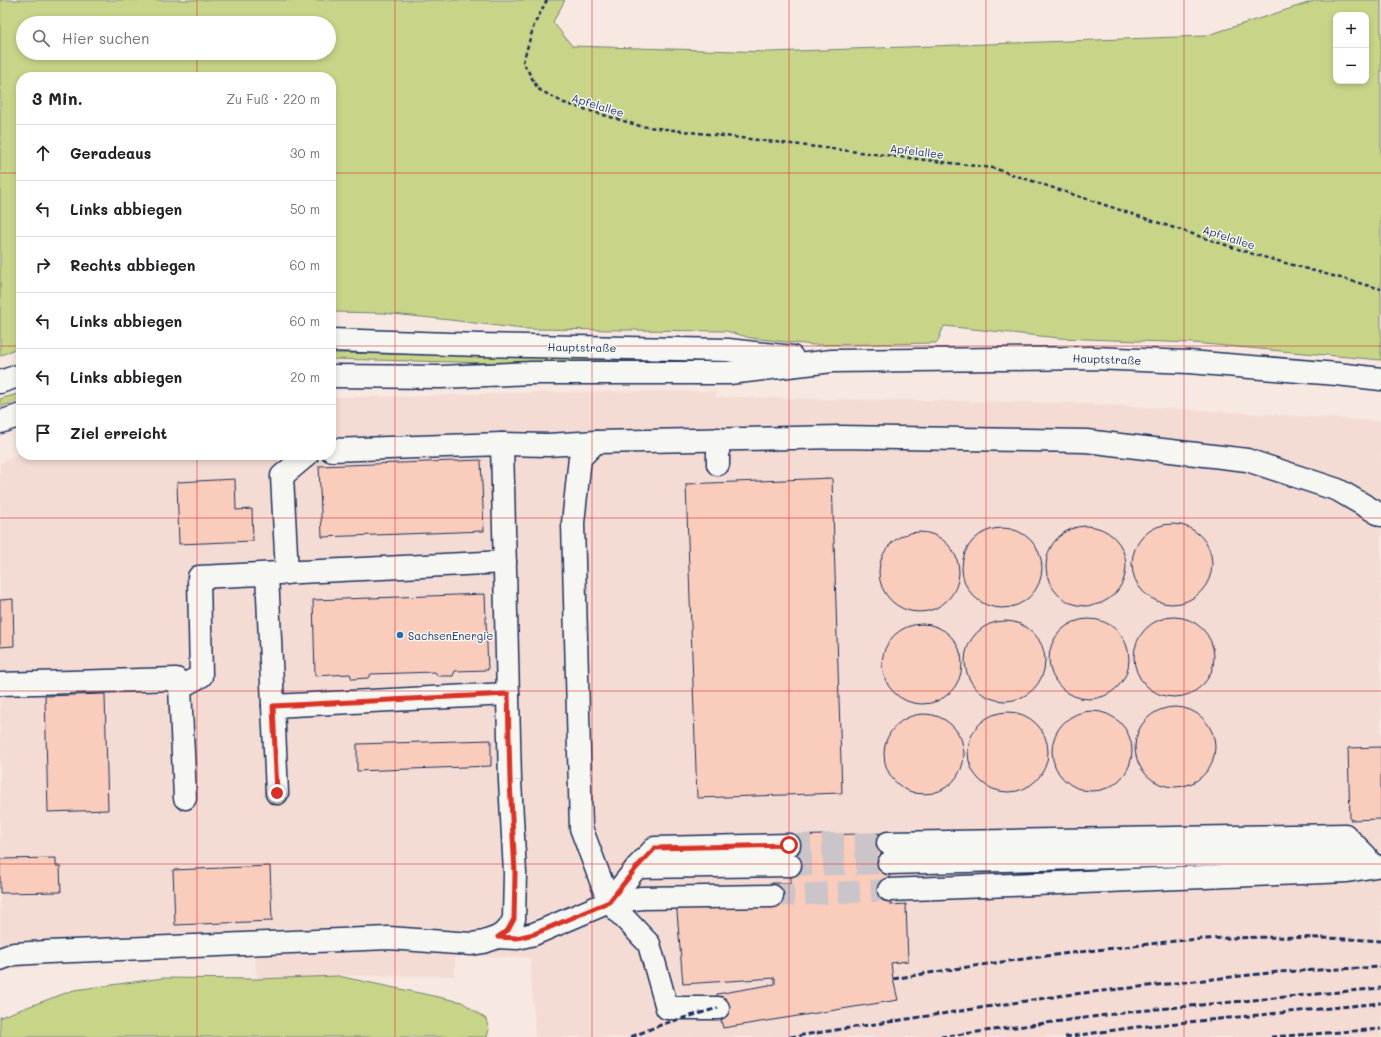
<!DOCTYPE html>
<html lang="de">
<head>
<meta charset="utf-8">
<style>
	body { margin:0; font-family:Mali,sans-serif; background:#f2f2f2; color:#202124 }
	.controls { position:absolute; right:12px; top:12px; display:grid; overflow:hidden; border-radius:8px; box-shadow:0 2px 6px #0003 }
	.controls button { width:36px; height:36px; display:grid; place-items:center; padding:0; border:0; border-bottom:1px solid #e0e0e0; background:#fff; color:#202124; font:20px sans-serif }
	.stop { position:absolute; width:12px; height:12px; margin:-9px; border:3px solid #d93025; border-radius:50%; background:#fff }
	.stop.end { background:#d93025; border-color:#fff; box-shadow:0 1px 4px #0008 }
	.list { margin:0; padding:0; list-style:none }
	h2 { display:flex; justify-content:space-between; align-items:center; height:52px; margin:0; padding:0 16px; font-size:17px }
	h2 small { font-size:13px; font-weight:400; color:#757577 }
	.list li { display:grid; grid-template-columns:26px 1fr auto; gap:12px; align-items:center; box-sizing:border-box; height:56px; padding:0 16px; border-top:1px solid #e0e0e0 }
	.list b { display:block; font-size:15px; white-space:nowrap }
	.list em { font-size:13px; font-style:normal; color:#757577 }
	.icon { flex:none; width:22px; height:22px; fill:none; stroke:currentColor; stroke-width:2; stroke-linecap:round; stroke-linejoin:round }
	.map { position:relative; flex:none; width:1381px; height:1037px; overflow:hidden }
	.search { position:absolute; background:#fff; box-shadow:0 2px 6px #0003; left:16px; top:16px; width:320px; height:44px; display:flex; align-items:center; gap:10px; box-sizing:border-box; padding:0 14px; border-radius:22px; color:#757577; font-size:15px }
	.panel { position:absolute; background:#fff; box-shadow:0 2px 6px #0003; left:16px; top:72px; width:320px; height:388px; border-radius:16px }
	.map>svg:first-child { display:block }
	.built { fill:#f4dcd4 }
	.green { fill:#c8d488; stroke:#728273; fill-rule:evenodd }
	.building { fill:#f9ccbb; stroke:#1b2f5e }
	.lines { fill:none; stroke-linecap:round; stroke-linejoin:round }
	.minor-tunnel { stroke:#cbc4c8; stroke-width:22; stroke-dasharray:22 11; stroke-linecap:butt }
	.minor-casing { stroke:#1b2f5e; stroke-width:25 }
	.major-casing { stroke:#1b2f5e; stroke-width:25 }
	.path { stroke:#1b2f5e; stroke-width:2.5; stroke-dasharray:4 3; stroke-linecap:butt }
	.minor { stroke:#f6f6f2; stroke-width:22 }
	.major { stroke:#f6f6f2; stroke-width:22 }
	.rail { stroke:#1b2f5e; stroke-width:3; stroke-dasharray:6 3; stroke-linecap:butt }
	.route { stroke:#d93025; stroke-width:5 }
	.grid { fill:none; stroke:#d62828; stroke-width:1; stroke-opacity:0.55 }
	.poi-dot { fill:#1f6fb2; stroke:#f6f6f2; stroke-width:1.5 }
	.labels { text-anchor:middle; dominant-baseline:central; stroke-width:3; stroke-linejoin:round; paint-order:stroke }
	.street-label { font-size:11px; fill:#1b2f5e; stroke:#f6f6f2 }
	.poi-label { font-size:11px; fill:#1b2f5e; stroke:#f6f6f2; text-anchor:start }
</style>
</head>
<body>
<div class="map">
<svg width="1381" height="1037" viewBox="0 0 1381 1037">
	<rect width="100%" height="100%" fill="#f7e9e2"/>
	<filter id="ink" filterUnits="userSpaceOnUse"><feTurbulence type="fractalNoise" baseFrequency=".025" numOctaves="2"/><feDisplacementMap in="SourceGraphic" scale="8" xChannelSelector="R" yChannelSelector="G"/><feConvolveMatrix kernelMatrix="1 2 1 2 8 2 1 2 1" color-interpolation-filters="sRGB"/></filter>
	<g filter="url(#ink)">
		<!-- built -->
		<polygon class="built" points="716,391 716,397 1080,403 1381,421 1381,1037 535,1037 530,958 455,956 455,976 338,976 257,979 254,951 58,961 14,969 0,973 0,463 21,453 21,455 331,455 331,397 418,396 546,392"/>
		<!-- green -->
		<g class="green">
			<path d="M0,0H565L553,22L572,46L769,52L1205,36L1317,0H1381V360L1193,343L1059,338L944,326L937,343L813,345L751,338L726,331L523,329L450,320L383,313L331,312V77H21V346L0,356ZM1336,15H1366V81H1336ZM23,23H329V53H23Z"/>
			<polygon points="331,353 719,359 719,366 537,364 331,359"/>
			<polygon points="21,393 21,400 0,407 0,399"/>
			<polygon points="338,976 462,1002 486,1019 489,1029 487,1037 0,1037 0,1017 74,990 163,978 257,979"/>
		</g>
		<!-- building -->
		<g class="building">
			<polygon points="481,460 484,531 322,537 319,466"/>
			<polygon points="832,478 842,793 697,798 686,484"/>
			<polygon points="235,479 236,510 252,509 253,541 179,544 177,482"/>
			<circle cx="1172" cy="564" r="40"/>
			<circle cx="1086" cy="566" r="40"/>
			<circle cx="1002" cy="568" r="40"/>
			<circle cx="919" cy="572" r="40"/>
			<polygon points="485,594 488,670 455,671 453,676 438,676 435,672 371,674 368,678 352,679 350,674 315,676 313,600"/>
			<polygon points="13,599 14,646 0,647 0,600"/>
			<circle cx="1174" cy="657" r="40"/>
			<circle cx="1089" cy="659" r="40"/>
			<circle cx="1005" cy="661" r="40"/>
			<circle cx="922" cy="664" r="40"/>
			<polygon points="105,694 108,810 48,812 45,696"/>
			<circle cx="1175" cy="747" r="40"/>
			<circle cx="1092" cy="751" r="40"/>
			<circle cx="1008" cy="752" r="40"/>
			<circle cx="924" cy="754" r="40"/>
			<polygon points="491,740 491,766 357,771 357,744"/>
			<polygon points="1381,747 1381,819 1350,820 1348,748"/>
			<polygon points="889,833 890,905 906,904 908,961 891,963 893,979 898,1000 723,1028 718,1008 717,994 775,984 775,978 683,984 676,900 772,896 772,883 791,883 789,836"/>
			<polygon points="56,858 56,866 60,866 61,892 0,893 0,859"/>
			<polygon points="270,866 272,921 175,925 173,870"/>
		</g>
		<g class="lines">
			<!-- minor-tunnel -->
			<g class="minor-tunnel">
				<polyline points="789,845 888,843"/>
				<polyline points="790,865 889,863"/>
				<polyline points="772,896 889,890"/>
			</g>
			<!-- minor casing -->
			<g class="minor-casing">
				<g id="minor">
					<polyline points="718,439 718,464"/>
					<polyline points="596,442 580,458 573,523 581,828 609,902 649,944 667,1008 718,1008"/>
					<polyline points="502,444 548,445 596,442 839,437 1086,441 1247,460 1338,490 1381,515"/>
					<polyline points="287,573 282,476 307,455"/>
					<polyline points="267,574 277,793"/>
					<polyline points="0,684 176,679 180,687 185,798"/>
					<polyline points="180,687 201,676 199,577 505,562"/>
					<polyline points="273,706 508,694"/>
					<polyline points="888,843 1345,835 1366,856"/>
					<polyline points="889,863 1346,851 1376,866 1347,871 889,890"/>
					<polyline points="637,867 655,848 789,845"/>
					<polyline points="609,902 642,898 772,896"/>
					<polyline points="498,937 517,938 534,934 609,902 637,867 790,865"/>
					<polyline points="0,959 14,954 48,952 389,938 471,944 484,942 498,937 508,930 514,919 515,873 510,781 502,444 331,450"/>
				</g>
			</g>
			<!-- major casing -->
			<g class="major-casing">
				<g id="major">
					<polyline points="331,340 480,345 728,350 792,357"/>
					<polyline points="331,376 441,377 531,373 729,373 832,361 1093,358 1189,362 1337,374 1381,379"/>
					<polyline points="0,382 21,375"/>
					<polyline points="0,422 21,415"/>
				</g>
			</g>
			<!-- path -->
			<polyline class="path" points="547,0 534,25 523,62 538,89 564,103 640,126 993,168 1256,255 1381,289"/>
			<!-- minor -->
			<use href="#minor" class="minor"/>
			<!-- major -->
			<use href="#major" class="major"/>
			<!-- rail -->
			<g class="rail">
				<path d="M893,979C969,966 1047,955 1124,947C1151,944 1178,940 1205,939C1264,936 1323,937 1381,941"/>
				<polyline points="631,1037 663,1024 718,1008"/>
				<polyline points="790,1037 1065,995 1278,972 1381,967"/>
				<polyline points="940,1037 1137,1011 1381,988"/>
				<polyline points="1065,1037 1137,1027 1381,1003"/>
				<polyline points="1271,1037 1381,1029"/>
			</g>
		</g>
	</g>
	<g class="lines" filter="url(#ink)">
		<!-- route -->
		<polyline class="route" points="277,793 273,706 508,694 510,781 515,873 514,919 508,930 498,937 517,938 534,934 609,902 637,867 655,848 789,845"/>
	</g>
	<!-- grid -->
	<path class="grid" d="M197,0V23M395,0V1037M592,0V1037M789,0V1037M986,0V1037M1184,0V1037M197,53V77M0,173H21M331,173H1381M0,346H21M331,346H1381M197,455V1037M0,518H1381M0,691H1381M0,864H1381"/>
	<!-- markers -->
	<circle class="poi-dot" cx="400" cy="635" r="4"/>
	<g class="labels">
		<!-- street labels -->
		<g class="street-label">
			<text transform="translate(598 105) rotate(17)">Apfelallee</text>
			<text transform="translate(917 151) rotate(7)">Apfelallee</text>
			<text transform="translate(1229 237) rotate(18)">Apfelallee</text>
			<text transform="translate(582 347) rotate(1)">Hauptstraße</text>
			<text transform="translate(1107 359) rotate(2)">Hauptstraße</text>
		</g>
		<!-- poi labels -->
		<g class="poi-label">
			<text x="408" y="635">SachsenEnergie</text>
		</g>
	</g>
</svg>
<div class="controls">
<button>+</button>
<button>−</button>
</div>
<div class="stop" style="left:789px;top:845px"></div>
<div class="stop end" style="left:277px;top:793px"></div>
<div class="search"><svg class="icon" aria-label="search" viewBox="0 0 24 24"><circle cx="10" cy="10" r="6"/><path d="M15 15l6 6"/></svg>Hier suchen</div>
<section class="panel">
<h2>3 Min.<small>Zu Fuß · 220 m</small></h2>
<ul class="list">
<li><svg class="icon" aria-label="ahead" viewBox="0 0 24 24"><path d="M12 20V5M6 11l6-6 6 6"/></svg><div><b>Geradeaus</b></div><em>30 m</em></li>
<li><svg class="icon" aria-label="left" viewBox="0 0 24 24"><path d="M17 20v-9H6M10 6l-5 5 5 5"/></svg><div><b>Links abbiegen</b></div><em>50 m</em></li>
<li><svg class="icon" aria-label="right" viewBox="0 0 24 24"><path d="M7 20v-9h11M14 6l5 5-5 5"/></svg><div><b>Rechts abbiegen</b></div><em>60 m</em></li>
<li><svg class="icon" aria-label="left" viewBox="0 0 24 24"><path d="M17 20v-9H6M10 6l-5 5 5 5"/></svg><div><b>Links abbiegen</b></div><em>60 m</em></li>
<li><svg class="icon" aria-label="left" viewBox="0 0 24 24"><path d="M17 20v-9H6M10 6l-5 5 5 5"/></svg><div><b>Links abbiegen</b></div><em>20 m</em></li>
<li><svg class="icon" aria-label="arrive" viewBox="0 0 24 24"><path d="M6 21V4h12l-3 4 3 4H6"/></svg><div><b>Ziel erreicht</b></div></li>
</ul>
</section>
</div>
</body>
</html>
